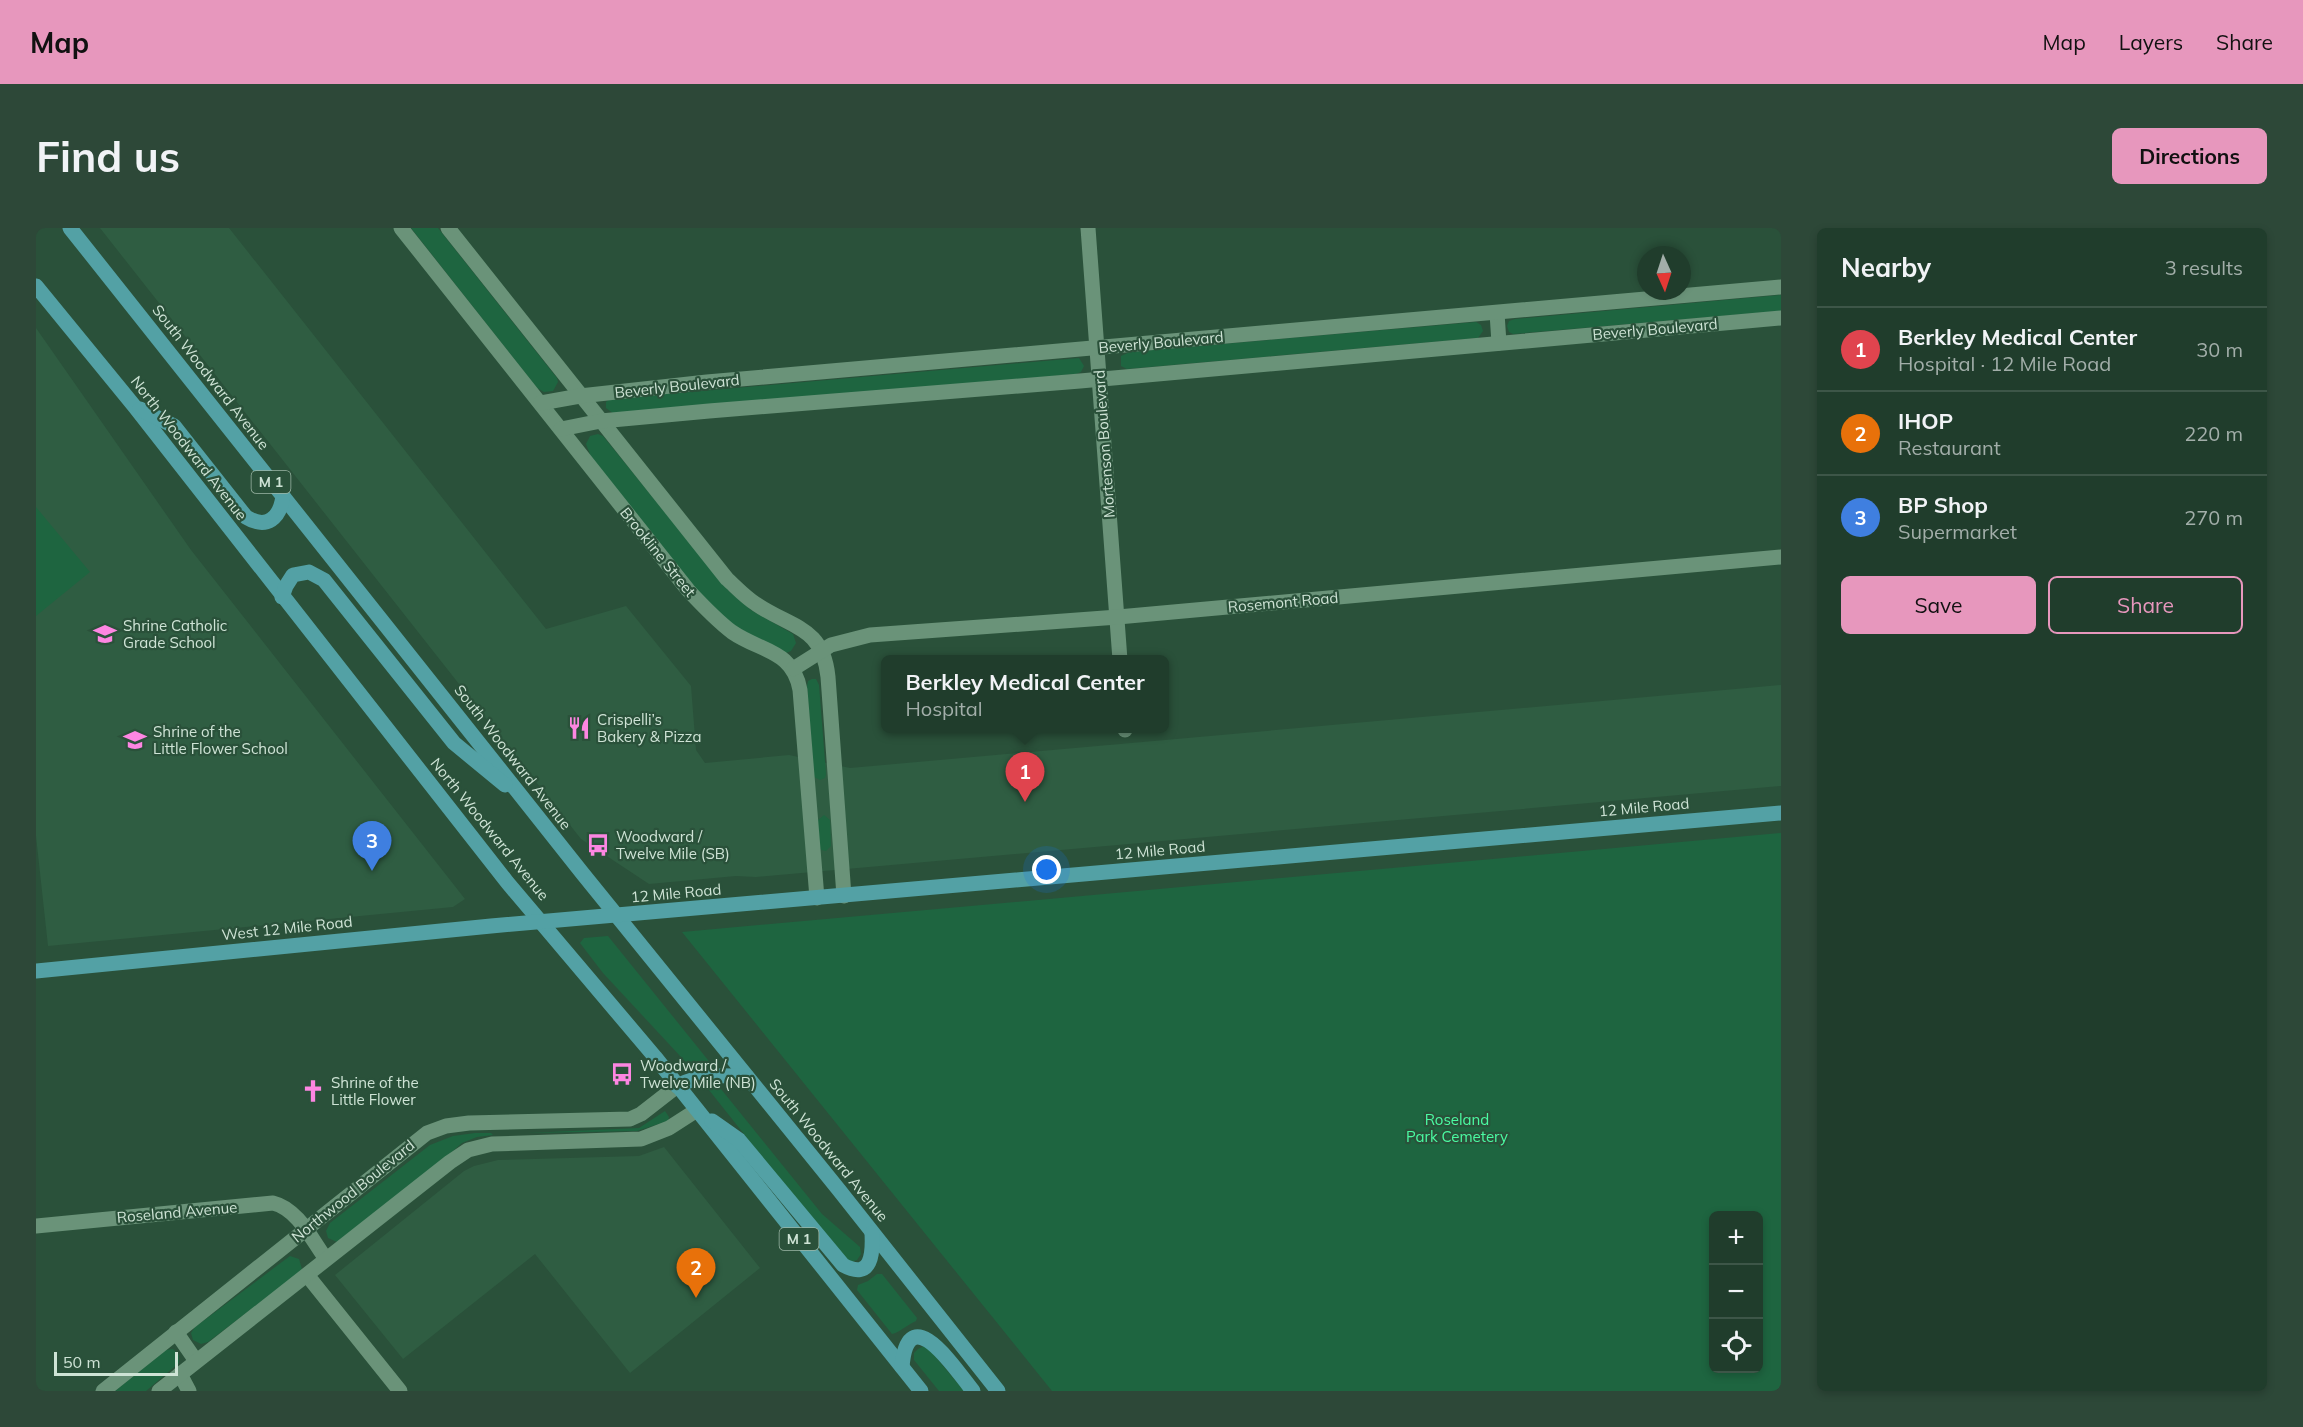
<!DOCTYPE html>
<html lang="en">
<head>
<meta charset="utf-8">
<style>
	body { margin:0; font-family:Mulish,sans-serif; background:#2d4838; color:#f1f3f6 }
	.controls { position:absolute; right:18px; bottom:18px; display:grid; overflow:hidden; border-radius:9px; box-shadow:0 3px 9px #0003 }
	.controls button { width:54px; height:54px; display:grid; place-items:center; padding:0; border:0; border-bottom:2px solid #3d5648; background:#203d2c; color:#f1f3f6; font:30px sans-serif }
	.compass { position:absolute; left:1601px; top:18px; width:54px; height:54px; border-radius:50%; background:#203d2c; box-shadow:0 3px 9px #0003; rotate:177deg }
	.scale { position:absolute; left:18px; bottom:15px; width:124px; box-sizing:border-box; padding-left:6px; border:3px solid #cee3d5; border-top:0; font-size:16px; line-height:21px; white-space:nowrap; color:#cee3d5; -webkit-text-stroke:4px #2a513a; paint-order:stroke }
	.you { position:absolute; left:1011px; top:642px; width:21px; height:21px; margin:-15px; border:4px solid #fff; border-radius:50%; background:#1a73e8; box-shadow:0 0 0 9px #1a73e833 }
	.badge { display:grid; place-items:center; width:39px; height:39px; border-radius:50%; background:#e797bd; color:#fff; font-size:20px; font-weight:700 }
	.pin { position:absolute; translate:-50% -50px; filter:drop-shadow(0 2px 3px #0008) }
	.pin::after { content:''; position:absolute; top:32px; width:21px; height:18px; background:inherit; clip-path:polygon(0 0,100% 0,50% 100%) }
	.popup { position:absolute; left:845px; top:427px; width:288px; height:78px; box-sizing:border-box; display:grid; place-content:center; border-radius:9px; background:#203d2c; filter:drop-shadow(0 2px 4px #0005); font-size:20px; white-space:nowrap; color:#a2aea9 }
	.popup b { font-size:22px; color:#f1f3f6 }
	.popup::after { content:''; position:absolute; left:50%; top:100%; margin-left:-12px; border:12px solid transparent; border-top-color:#203d2c }
	.list { margin:0; padding:0; list-style:none }
	h2 { display:flex; justify-content:space-between; align-items:center; height:78px; margin:0; padding:0 24px; font-size:26px }
	h2 small { font-size:20px; font-weight:400; color:#a2aea9 }
	.list li { display:grid; grid-template-columns:39px 1fr auto; gap:18px; align-items:center; box-sizing:border-box; height:84px; padding:0 24px; border-top:2px solid #3d5648 }
	.list b { display:block; font-size:22px; white-space:nowrap }
	.list p { margin:0; font-size:20px; white-space:nowrap; color:#a2aea9 }
	.list em { font-size:20px; font-style:normal; color:#a2aea9 }
	.actions { display:flex; gap:12px; padding:18px 24px }
	.actions a { flex:1; padding:14px 0; border:2px solid #e797bd; border-radius:9px; text-align:center; font-size:21px; color:#e797bd }
	.actions .main { background:#e797bd; color:#111 }
	.icon { flex:none; width:33px; height:33px; fill:none; stroke:currentColor; stroke-width:2; stroke-linecap:round; stroke-linejoin:round }
	.map { position:relative; flex:none; width:1745px; height:1163px; overflow:hidden; border-radius:9px }
	header { display:flex; align-items:center; gap:36px; box-sizing:border-box; height:84px; padding:0 30px; background:#e797bd; color:#111 }
	header strong { font-size:28px }
	nav { display:flex; gap:33px; margin-inline-start:auto; font-size:21px }
	.intro { display:flex; align-items:center; justify-content:space-between; box-sizing:border-box; height:144px; padding:0 36px }
	h1 { margin:0; font-size:42px }
	.button { padding:15px 27px; border-radius:9px; background:#e797bd; color:#111; font-size:21px; font-weight:700 }
	main { display:flex; gap:36px; padding:0 36px }
	aside { flex:1; background:#203d2c; border-radius:9px; box-shadow:0 3px 9px #0003 }
	.map>svg:first-child { display:block }
	.built { fill:#2f5d42 }
	.green { fill:#1e6540; fill-rule:evenodd }
	.lines { fill:none; stroke-linecap:round; stroke-linejoin:round }
	.minor { stroke:#6a9379; stroke-width:15 }
	.major { stroke:#53a1a5; stroke-width:15 }
	.labels { text-anchor:middle; dominant-baseline:central; stroke-width:4.5; stroke-linejoin:round; paint-order:stroke }
	.shield { fill:#2a513a; stroke:#9db7a6; stroke-width:1.5 }
	.shield-label { font-size:14px; font-weight:bold; fill:#cee3d5 }
	.street-label { font-size:15px; fill:#cee3d5; stroke:#2a513a }
	.poi-label { font-size:15px; fill:#cee3d5; stroke:#2a513a; text-anchor:start }
	.park-label { font-size:15px; fill:#4afba2; stroke:#2a513a }
</style>
</head>
<body>
<header>
<strong>Map</strong>
<nav><a>Map</a><a>Layers</a><a>Share</a></nav>
</header>
<div class="intro"><h1>Find us</h1><a class="button">Directions</a></div>
<main>
<div class="map">
<svg width="1745" height="1163" viewBox="0 0 1745 1163">
	<rect width="100%" height="100%" fill="#2a513a"/>
	<!-- built -->
	<g class="built">
		<polygon points="64,0 193,0 510,401 590,378 655,458 660,522 669,535 753,527 814,540 1745,457 1745,558 720,649 700,648 613,656 545,611"/>
		<polygon points="0,100 155,322 429,671 417,679 12,718 0,608"/>
		<polygon points="628,919 724,1040 594,1145 499,1026 367,1131 299,1047 428,943 438,938 462,932 603,928"/>
	</g>
	<!-- green -->
	<g class="green">
		<polygon points="375,0 402,0 521,150 522,154 517,163 508,164 501,160"/>
		<polygon points="1745,67 1745,83 1477,106 1473,104 1471,98 1473,93 1479,91"/>
		<polygon points="1440,94 1445,97 1447,103 1442,110 1091,141 1085,138 1085,128 1094,124"/>
		<polygon points="1043,130 1048,138 1045,144 1040,146 578,186 570,180 570,174 574,171"/>
		<polygon points="562,206 567,208 693,363 715,382 757,406 760,415 755,423 750,425 698,398 663,366 555,229 550,216 554,208"/>
		<polygon points="0,279 54,344 0,388"/>
		<polygon points="776,451 780,451 783,457 790,546 789,550 784,552 778,549 771,458 772,453"/>
		<polygon points="788,587 794,592 795,618 790,623 785,622 783,619 781,593"/>
		<path d="M1745,605V1163H1016L646,704ZM1678,988H1722V1140H1678Z"/>
		<polygon points="572,708 676,837 676,839 658,843 567,745 544,715 548,710"/>
		<polygon points="673,856 685,861 786,986 824,1019 825,1026 821,1032 815,1034 808,1032 669,857"/>
		<polygon points="629,883 633,889 632,893 601,903 491,905 603,900"/>
		<polygon points="439,905 455,905 457,907 441,909 426,915 408,931 301,1014 292,1010 290,1003 294,995 394,917 417,908"/>
		<polygon points="254,1028 263,1031 266,1041 264,1044 172,1114 165,1116 157,1112 155,1105 159,1099"/>
		<path d="M841,1046H846L881,1090L880,1093C872,1096 863,1105 856,1106L821,1062L822,1057L832,1053Z"/>
		<polygon points="888,1118 893,1121 928,1163 903,1163 878,1132 878,1125 882,1121"/>
		<polygon points="137,1121 143,1127 143,1135 110,1163 79,1163 130,1122"/>
	</g>
	<g class="lines">
		<!-- minor -->
		<g class="minor">
			<path d="M365,0L652,362C666,377 680,392 696,404C725,424 757,422 764,462L781,670"/>
			<path d="M412,0L691,351C700,359 709,369 720,376C755,400 787,398 792,449L808,668"/>
			<polyline points="1052,0 1084,432"/>
			<polyline points="1461,85 1463,115"/>
			<polyline points="505,175 544,168 671,154 1745,59"/>
			<polyline points="525,201 565,193 673,183 1044,153 1745,90"/>
			<polyline points="757,441 795,417 834,407 1082,389 1745,329"/>
			<polyline points="1089,500 1089,502"/>
			<path d="M0,998L237,975C262,981 276,1012 290,1031"/>
			<polyline points="271,1047 364,1163"/>
			<polyline points="140,1104 160,1133"/>
			<polyline points="144,1146 153,1163"/>
			<polyline points="67,1163 391,905 410,898 433,895 594,891 605,886 641,858"/>
			<polyline points="123,1163 414,934 432,922 456,916 605,911 633,900 661,882"/>
		</g>
		<!-- major -->
		<g class="major">
			<polyline points="34,0 547,646 803,962 962,1163"/>
			<polyline points="0,58 99,179 471,654 619,829 885,1163"/>
			<path d="M104,181L138,198L210,289C231,302 244,290 247,268"/>
			<polyline points="246,369 250,358 257,347 273,344 288,352 418,515 469,557"/>
			<polyline points="0,743 455,698 1745,585"/>
			<path d="M641,858C664,846 685,847 711,849"/>
			<path d="M676,893L703,912L807,1037C836,1053 837,1025 836,1005"/>
			<path d="M866,1139C872,1068 920,1142 937,1163"/>
		</g>
	</g>
	<!-- icons -->
	<defs>
		<g id="school-bare" transform="scale(1.8)"><path d="M0-5L7-2L0 1L-7-2ZM-4 1L0 2.5L4 1V4Q0 6-4 4Z" fill="#fd86e2" stroke="#2a513a" stroke-width="2.5" paint-order="stroke"/></g>
		<g id="restaurant-bare" transform="scale(1.8)"><path d="M-5-6h1v4h1v-4h1v4h1v-4h1v5L-1.5 .5V6h-2V.5L-5-1ZM5-6V6H3V1.5H1.5Q1.5-4 5-6Z" fill="#fd86e2" stroke="#2a513a" stroke-width="2.5" paint-order="stroke"/></g>
		<g id="bus-bare" transform="scale(1.8)"><path d="M-5-6H5V4H4V6H2V4H-2V6H-4V4H-5ZM-3.5-4V0h7V-4ZM-3.5 1.2v1.5H-2V1.2ZM2 1.2v1.5H3.5V1.2Z" fill="#fd86e2" stroke="#2a513a" stroke-width="2.5" paint-order="stroke"/></g>
		<g id="church-bare" transform="scale(1.8)"><path d="M-1.2-6h2.4v3.5h3.3v2.4h-3.3V6h-2.4V-.1h-3.3v-2.4h3.3Z" fill="#fd86e2" stroke="#2a513a" stroke-width="2.5" paint-order="stroke"/></g>
	</defs>
	<g fill-rule="evenodd">
		<use href="#school-bare" x="69" y="406"/>
		<use href="#restaurant-bare" x="543" y="500"/>
		<use href="#school-bare" x="99" y="512"/>
		<use href="#bus-bare" x="562" y="617"/>
		<use href="#bus-bare" x="586" y="846"/>
		<use href="#church-bare" x="277" y="863"/>
	</g>
	<g class="labels">
		<!-- shield labels -->
		<g class="shield">
			<rect x="215.5" y="243" width="39" height="22" rx="4.5"/>
			<rect x="743.5" y="1000" width="39" height="22" rx="4.5"/>
		</g>
		<g class="shield-label">
			<text x="235" y="254">M 1</text>
			<text x="763" y="1011">M 1</text>
		</g>
		<!-- street labels -->
		<g class="street-label">
			<text transform="translate(1619 101) rotate(-5)">Beverly Boulevard</text>
			<text transform="translate(1125 114) rotate(-5)">Beverly Boulevard</text>
			<text transform="translate(175 149) rotate(52)">South Woodward Avenue</text>
			<text transform="translate(641 158) rotate(-6)">Beverly Boulevard</text>
			<text transform="translate(1068 216) rotate(-94)">Mortenson Boulevard</text>
			<text transform="translate(153 220) rotate(52)">North Woodward Avenue</text>
			<text transform="translate(622 324) rotate(51)">Brookline Street</text>
			<text transform="translate(1247 374) rotate(-5)">Rosemont Road</text>
			<text transform="translate(477 529) rotate(52)">South Woodward Avenue</text>
			<text transform="translate(1608 579) rotate(-5)">12 Mile Road</text>
			<text transform="translate(454 601) rotate(51)">North Woodward Avenue</text>
			<text transform="translate(1124 622) rotate(-5)">12 Mile Road</text>
			<text transform="translate(640 665) rotate(-5)">12 Mile Road</text>
			<text transform="translate(251 700) rotate(-6)">West 12 Mile Road</text>
			<text transform="translate(793 922) rotate(51)">South Woodward Avenue</text>
			<text transform="translate(317 963) rotate(-39)">Northwood Boulevard</text>
			<text transform="translate(141 984) rotate(-5)">Roseland Avenue</text>
		</g>
		<!-- poi labels -->
		<g class="poi-label">
			<text x="87" y="397">Shrine Catholic<tspan x="87" dy="17">Grade School</tspan></text>
			<text x="561" y="491">Crispelli’s<tspan x="561" dy="17">Bakery &amp; Pizza</tspan></text>
			<text x="117" y="503">Shrine of the<tspan x="117" dy="17">Little Flower School</tspan></text>
			<text x="580" y="608">Woodward /<tspan x="580" dy="17">Twelve Mile (SB)</tspan></text>
			<text x="604" y="837">Woodward /<tspan x="604" dy="17">Twelve Mile (NB)</tspan></text>
			<text x="295" y="854">Shrine of the<tspan x="295" dy="17">Little Flower</tspan></text>
		</g>
		<!-- park labels -->
		<g class="park-label">
			<text x="1421" y="891">Roseland<tspan x="1421" dy="17">Park Cemetery</tspan></text>
		</g>
	</g>
</svg>
<div class="controls">
<button>+</button>
<button>−</button>
<button><svg class="icon" aria-label="locate" viewBox="0 0 24 24"><circle cx="12" cy="12" r="6"/><path d="M12 2v4M12 18v4M2 12h4M18 12h4"/></svg></button>
</div>
<svg class="compass" viewBox="-18 -18 36 36"><path d="M0-13l5 13h-10z" fill="#e53935"/><path d="M0 13l5-13h-10z" fill="#a2aea9"/></svg>
<div class="scale">50 m</div>
<div class="you"></div>
<div class="pin badge" style="left:989px;top:574px;background:#e0444e">1</div>
<div class="popup"><b>Berkley Medical Center</b>Hospital</div>
<div class="pin badge" style="left:660px;top:1070px;background:#e8710a">2</div>
<div class="pin badge" style="left:336px;top:643px;background:#3f7fe0">3</div>
</div>
<aside>
<h2>Nearby<small>3 results</small></h2>
<ul class="list">
<li><span class="badge" style="background:#e0444e">1</span><div><b>Berkley Medical Center</b><p>Hospital · 12 Mile Road</p></div><em>30 m</em></li>
<li><span class="badge" style="background:#e8710a">2</span><div><b>IHOP</b><p>Restaurant</p></div><em>220 m</em></li>
<li><span class="badge" style="background:#3f7fe0">3</span><div><b>BP Shop</b><p>Supermarket</p></div><em>270 m</em></li>
</ul>
<div class="actions"><a class="main">Save</a><a>Share</a></div>
</aside>
</main>
</body>
</html>
